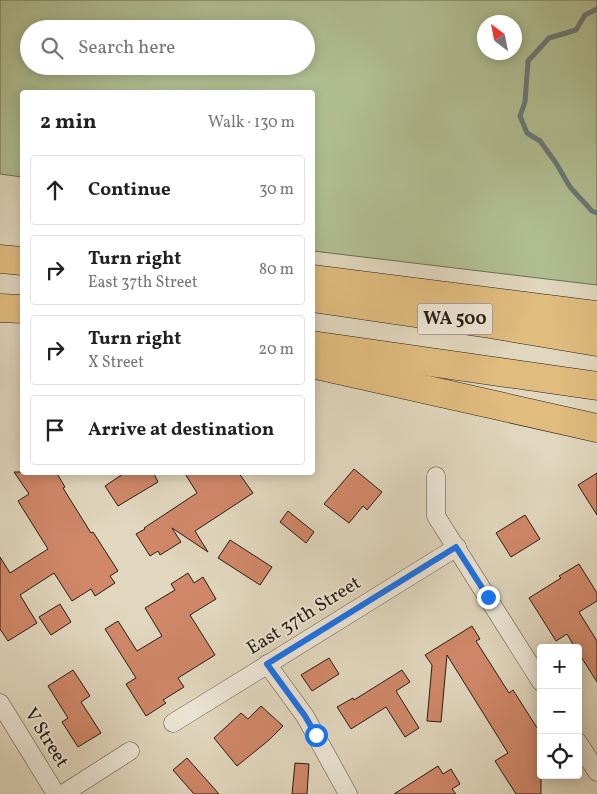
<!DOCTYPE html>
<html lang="en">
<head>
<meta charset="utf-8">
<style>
	body { margin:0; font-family:Vollkorn,serif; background:#f6f6f6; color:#202124 }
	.controls { position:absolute; right:15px; bottom:15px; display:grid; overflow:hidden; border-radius:5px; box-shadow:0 2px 12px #0003 }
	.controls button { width:45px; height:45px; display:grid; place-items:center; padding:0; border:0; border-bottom:1px solid #e0e0e0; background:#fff; color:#202124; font:25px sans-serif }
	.compass { position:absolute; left:477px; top:15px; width:45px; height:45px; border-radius:50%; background:#fff; box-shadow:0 2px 12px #0003; rotate:328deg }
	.stop { position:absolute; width:15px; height:15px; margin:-11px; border:4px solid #1a73e8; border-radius:50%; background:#fff }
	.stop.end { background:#1a73e8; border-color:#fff; box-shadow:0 1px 5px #0008 }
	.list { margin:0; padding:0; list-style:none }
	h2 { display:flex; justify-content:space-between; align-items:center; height:65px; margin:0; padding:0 20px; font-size:21px }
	h2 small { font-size:16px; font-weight:400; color:#757577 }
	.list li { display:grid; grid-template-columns:32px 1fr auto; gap:15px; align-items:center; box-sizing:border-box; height:70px; margin:0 10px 10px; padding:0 10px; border:1px solid #e0e0e0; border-radius:5px }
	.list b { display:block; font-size:19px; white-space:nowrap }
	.list p { margin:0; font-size:16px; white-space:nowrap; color:#757577 }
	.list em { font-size:16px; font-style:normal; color:#757577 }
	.icon { flex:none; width:28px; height:28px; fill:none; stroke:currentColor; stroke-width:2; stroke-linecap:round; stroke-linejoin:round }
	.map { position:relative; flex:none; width:597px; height:794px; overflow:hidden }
	.search { position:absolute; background:#fff; box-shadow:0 2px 12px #0003; left:20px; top:20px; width:295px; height:55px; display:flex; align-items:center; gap:12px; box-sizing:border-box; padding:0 18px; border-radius:28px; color:#757577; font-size:19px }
	.panel { position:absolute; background:#fff; box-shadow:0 2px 12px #0003; left:20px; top:90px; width:295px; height:385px; border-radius:5px }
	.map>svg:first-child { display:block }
	.green { fill:#b1bf93; stroke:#6c6e54; fill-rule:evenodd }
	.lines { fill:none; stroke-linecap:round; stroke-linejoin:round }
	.stream { stroke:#6a7978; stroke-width:5 }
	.building { fill:#d08869; stroke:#271c14 }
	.street-casing { stroke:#564b3e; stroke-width:19 }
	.highway-casing { stroke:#271c14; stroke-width:29 }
	.street { stroke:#ece5d5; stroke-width:18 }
	.highway { stroke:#e0bc7f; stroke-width:28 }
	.route { stroke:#1a73e8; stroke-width:6 }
	.labels { text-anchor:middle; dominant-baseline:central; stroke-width:4; stroke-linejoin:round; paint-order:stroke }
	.shield { fill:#ece5d5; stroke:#62584e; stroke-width:1 }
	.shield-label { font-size:18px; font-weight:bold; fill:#271c14 }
	.street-label { font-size:19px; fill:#271c14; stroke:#ece5d5 }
</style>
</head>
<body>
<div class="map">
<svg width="597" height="794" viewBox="0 0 597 794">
	<rect width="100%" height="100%" fill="#e1d7be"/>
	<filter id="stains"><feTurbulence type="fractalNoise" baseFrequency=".004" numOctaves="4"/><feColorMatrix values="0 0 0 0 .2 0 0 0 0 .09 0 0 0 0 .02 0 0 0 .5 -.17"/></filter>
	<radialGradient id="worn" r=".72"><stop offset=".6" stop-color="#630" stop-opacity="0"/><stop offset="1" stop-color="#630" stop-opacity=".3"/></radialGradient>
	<!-- green -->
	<path class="green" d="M0,0H597V285L313,251L312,92H22V177L0,174ZM484,22H514V52H484ZM29,29H306V66H29Z"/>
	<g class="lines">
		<!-- stream -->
		<polyline class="stream" points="597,9 585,15 576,30 549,38 528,61 525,102 520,116 527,133 540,141 556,163 570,187 592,211 597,213"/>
	</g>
	<!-- building -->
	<g class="building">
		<polygon points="354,469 382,492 367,510 363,506 349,523 324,504"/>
		<polygon points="14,472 56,472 65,487 63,488 91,533 93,532 118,571 110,576 115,583 95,596 91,589 72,601 54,573 20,595 37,623 8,641 0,629 0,557 10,573 48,549 18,501 29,494"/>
		<polygon points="126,472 153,472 158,482 118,506 105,486"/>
		<polygon points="184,472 238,472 253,493 195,531 208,552 172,528 181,542 160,555 158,551 150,556 136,534 145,529 144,528 197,493"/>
		<polygon points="597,473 597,515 578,485"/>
		<polygon points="288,511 314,532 306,543 280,522"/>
		<polygon points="525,515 540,539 511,557 496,533"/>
		<polygon points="230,540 272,567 260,585 218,558"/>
		<polygon points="579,564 597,593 597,601 579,612 597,641 597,682 578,652 578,648 575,648 567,634 556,641 529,598 561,578 559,576"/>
		<polygon points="188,573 194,583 203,577 216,599 190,615 215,655 178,678 184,687 163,700 166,703 146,716 126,684 136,678 105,629 118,621 137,651 162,636 145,608 175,590 171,584"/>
		<polygon points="60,604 71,622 51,635 39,617"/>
		<polygon points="472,626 480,639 476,641 509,693 513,690 541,734 541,794 516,794 495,761 508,753 447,655 441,722 427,721 432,665 425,655"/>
		<polygon points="329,658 339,674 312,691 301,675"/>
		<polygon points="73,670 90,696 81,702 101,733 78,747 62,722 68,718 48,686"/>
		<polygon points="402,670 410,682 396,691 419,728 405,737 386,707 351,729 337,707 353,698 354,700"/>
		<polygon points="261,706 283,726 269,740 237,766 214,738 241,713 248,719"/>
		<polygon points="187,758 219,794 194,794 173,770"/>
		<polygon points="295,763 309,764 307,794 292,794"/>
		<polygon points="438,766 443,774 451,769 460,784 452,789 456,794 394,794"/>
	</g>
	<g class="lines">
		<!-- street casing -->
		<g class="street-casing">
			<g id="street">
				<polyline points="436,476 436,516 541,682"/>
				<polyline points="267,664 305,716 348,794"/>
				<polyline points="0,703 56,794"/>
				<polyline points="173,723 457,547"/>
				<polyline points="578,742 597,772"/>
				<polyline points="63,794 130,751"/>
			</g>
		</g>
		<!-- highway casing -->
		<g class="highway-casing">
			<g id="highway">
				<polyline points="0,259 22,261"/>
				<polyline points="312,279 597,315"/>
				<polyline points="312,298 490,324 597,342"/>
				<polyline points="0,308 22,309"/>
				<polyline points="312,345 597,386"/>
				<polyline points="312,364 597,428"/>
			</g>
		</g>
		<!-- street -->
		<use href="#street" class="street"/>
		<!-- highway -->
		<use href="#highway" class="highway"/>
	</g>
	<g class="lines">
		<!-- route -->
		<polyline class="route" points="316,735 305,716 267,664 456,547 488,597"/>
	</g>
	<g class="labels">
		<!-- shield labels -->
		<rect class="shield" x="417.5" y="303.5" width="75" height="31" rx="4"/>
		<g class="shield-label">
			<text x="455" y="319">WA 500</text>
		</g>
		<!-- street labels -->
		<g class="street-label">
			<text transform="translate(304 616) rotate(-32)">East 37th Street</text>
			<text transform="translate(46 738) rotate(58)">V Street</text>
		</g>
	</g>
	<rect width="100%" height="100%" filter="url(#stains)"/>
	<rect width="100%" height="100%" fill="url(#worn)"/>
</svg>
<div class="controls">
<button>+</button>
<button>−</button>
<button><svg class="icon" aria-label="locate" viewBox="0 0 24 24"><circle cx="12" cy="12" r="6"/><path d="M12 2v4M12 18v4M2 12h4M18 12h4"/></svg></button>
</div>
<svg class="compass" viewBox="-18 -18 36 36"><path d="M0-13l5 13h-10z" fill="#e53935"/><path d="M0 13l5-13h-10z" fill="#757577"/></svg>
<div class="stop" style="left:316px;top:735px"></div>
<div class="stop end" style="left:488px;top:597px"></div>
<div class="search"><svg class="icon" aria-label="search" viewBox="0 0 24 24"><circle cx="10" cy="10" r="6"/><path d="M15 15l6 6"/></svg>Search here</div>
<section class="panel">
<h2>2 min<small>Walk · 130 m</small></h2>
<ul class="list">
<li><svg class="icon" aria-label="ahead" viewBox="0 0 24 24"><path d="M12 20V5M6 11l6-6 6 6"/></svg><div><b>Continue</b></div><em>30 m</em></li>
<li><svg class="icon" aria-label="right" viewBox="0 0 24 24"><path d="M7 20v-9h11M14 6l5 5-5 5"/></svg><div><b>Turn right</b><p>East 37th Street</p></div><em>80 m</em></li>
<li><svg class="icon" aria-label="right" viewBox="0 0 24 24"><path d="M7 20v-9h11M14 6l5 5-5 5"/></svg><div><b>Turn right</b><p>X Street</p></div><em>20 m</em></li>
<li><svg class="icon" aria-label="arrive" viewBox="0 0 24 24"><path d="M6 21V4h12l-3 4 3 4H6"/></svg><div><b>Arrive at destination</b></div></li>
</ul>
</section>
</div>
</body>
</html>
